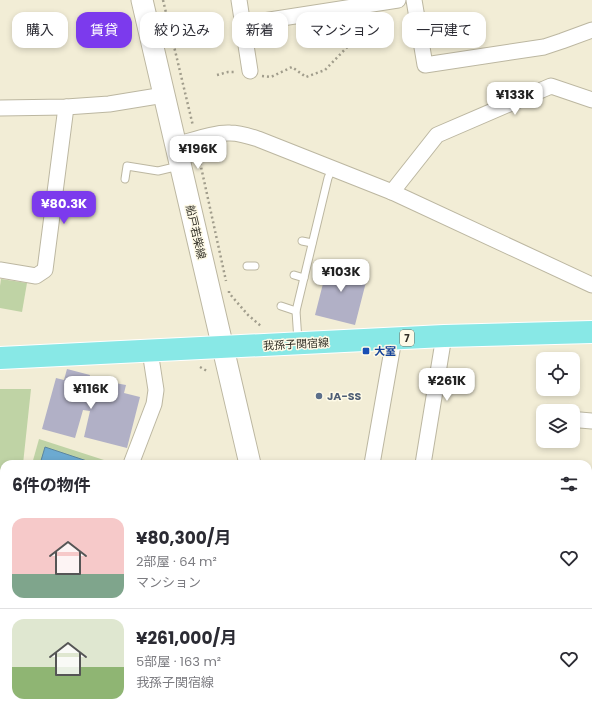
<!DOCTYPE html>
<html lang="ja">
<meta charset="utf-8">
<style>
:root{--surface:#fff;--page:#f2f2f3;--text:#2b2b33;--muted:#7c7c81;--line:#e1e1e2;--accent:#7c3aed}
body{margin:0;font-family:Poppins,"Noto Sans JP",sans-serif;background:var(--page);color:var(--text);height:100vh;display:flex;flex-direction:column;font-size:15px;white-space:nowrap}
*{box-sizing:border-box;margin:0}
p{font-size:13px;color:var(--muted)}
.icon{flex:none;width:22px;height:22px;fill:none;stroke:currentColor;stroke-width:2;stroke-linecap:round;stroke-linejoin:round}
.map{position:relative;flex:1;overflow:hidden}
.drawer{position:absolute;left:0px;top:460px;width:592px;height:256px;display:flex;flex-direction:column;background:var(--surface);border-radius:12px 12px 0 0;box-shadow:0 2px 6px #0003}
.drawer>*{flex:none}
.hud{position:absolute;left:12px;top:12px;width:568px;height:36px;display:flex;gap:8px}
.buttons{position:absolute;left:536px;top:352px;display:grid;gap:8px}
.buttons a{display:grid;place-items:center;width:44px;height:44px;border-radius:8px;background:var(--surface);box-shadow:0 2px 6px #0003;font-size:20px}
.price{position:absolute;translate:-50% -34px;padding:0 9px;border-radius:8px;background:#fff;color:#222;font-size:13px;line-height:26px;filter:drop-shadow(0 1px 2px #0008)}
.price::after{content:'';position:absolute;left:50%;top:24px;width:12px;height:9px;margin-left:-6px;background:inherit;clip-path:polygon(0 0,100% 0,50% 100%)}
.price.on{background:var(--accent);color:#fff}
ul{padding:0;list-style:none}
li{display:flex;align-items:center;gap:12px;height:100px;padding:0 12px}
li+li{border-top:1px solid var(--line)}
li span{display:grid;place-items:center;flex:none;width:112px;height:80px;border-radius:12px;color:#555}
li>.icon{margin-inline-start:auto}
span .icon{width:48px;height:48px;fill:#fffc;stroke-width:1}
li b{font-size:17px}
h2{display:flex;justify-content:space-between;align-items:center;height:48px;padding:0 12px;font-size:17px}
.pill{padding:0 14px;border-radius:12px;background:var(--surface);box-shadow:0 2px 6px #0003;font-size:14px;line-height:36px}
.pill.on{background:var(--accent);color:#fff}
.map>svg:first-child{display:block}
</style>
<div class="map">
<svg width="592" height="716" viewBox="0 0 592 716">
<rect width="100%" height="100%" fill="#f2edd6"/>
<g fill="#bfd3a5">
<path d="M1 279 27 283 22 312 0 308V286Z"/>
<path d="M0 389H31L23 464H4V627H0Z"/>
<path d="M39 439 104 460 103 464H32Z"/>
<path d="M0 669 4 670V712H46L45 716H0Z"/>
</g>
<path fill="#6caad1" stroke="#5b859e" d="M45 447 93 463V464H40Z"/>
<g fill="#b1b0c6">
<path d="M329 260 365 269 362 281 366 282 355 325 315 315Z"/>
<path d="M67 369 90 375 88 384 113 391 115 383 126 385 124 393 140 397 127 448 84 437 90 411 83 410 75 438 42 429 56 378 64 380Z"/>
</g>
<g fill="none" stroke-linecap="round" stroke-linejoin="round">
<defs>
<g id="lane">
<path d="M125 179 127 166 158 171 179 166"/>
<path d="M302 241 312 243"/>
<path d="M247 266H255"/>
<path d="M294 275 304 278"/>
<path d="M281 306 296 311"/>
<path d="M298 341 296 311 328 178 332 169"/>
</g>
<g id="street">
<path d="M239 0 250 71"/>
<path d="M414 0 425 65 544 47 562 41 592 30"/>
<path d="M243 24 398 0"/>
<path d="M0 108 66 107 109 104 164 95"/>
<path d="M175 145C191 141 215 132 230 133 240 133 249 136 258 139L392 192 592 285"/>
<path d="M392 192 437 135 551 86 592 100"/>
<path d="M0 270 36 276 45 270 66 107"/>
<path d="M580 420 592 421"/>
<path d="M131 464 154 404 156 390 150 351"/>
<path d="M372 464 394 339"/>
<path d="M423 464 444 336"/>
<path d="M588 488 592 489"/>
<path d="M588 543H592"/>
<path d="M588 701 592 699"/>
<path d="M62 716 63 712"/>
<path d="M141 716 142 712"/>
<path d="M194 716 195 712"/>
<path d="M253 716 254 712"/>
<path d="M387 716V712"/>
<path d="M508 716 509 712"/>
<path d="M551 716 561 712"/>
</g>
<g id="secondary">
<path d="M142 0 250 464"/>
<path d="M308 712 309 716"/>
</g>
<path id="primary" d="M0 358 444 336 592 332"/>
</defs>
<use href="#lane" stroke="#bcb7a1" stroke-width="9"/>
<use href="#street" stroke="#bcb7a1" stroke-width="17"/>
<use href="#secondary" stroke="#bcb7a1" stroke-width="23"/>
<use href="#primary" stroke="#fff" stroke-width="24"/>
<g stroke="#a19d8c" stroke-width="2.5" stroke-dasharray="2 3" stroke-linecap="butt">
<path d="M163 0 193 126"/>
<path d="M217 75 228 72H236"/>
<path d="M262 76 271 77 292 67 306 77 325 70 355 39 352 20"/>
<path d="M198 153 226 281"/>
<path d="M229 291V293L248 315 262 327"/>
<path d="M200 367 207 371"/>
</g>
<use href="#lane" stroke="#fff" stroke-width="7"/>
<use href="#street" stroke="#fff" stroke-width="15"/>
<use href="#secondary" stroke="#fff" stroke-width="21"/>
<use href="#primary" stroke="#88e8e6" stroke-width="22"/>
</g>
<rect fill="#1a4fb4" stroke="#fefae7" stroke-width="1.5" x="362" y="347" width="8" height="8" rx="2"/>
<circle fill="#5c6f8a" stroke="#fefae7" stroke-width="1.5" cx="319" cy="396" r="4"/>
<g text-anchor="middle" stroke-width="3" stroke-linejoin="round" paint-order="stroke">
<rect fill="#fefae7" stroke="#6f6d61" stroke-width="1" x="400" y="330" width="14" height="16" rx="3"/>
<g font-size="10" font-weight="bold" fill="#323027">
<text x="407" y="342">7</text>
</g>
<g font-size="11" fill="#323027" stroke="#fefae7">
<text transform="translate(196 232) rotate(77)" y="4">船戸若柴線</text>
<text transform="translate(296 344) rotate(-3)" y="4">我孫子関宿線</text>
</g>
<g font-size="11" font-weight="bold" fill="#164399" stroke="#fefae7" text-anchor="start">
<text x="374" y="355">大室</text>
</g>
<g font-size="11" font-weight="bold" fill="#4e5e75" stroke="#fefae7" text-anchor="start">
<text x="327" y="400">JA-SS</text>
</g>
</g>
</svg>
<div class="buttons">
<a><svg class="icon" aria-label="locate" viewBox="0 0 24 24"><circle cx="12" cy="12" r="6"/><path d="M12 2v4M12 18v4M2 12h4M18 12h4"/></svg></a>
<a><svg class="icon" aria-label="layers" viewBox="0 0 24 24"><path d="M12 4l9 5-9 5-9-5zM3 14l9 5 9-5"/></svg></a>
</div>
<b class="price" style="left:515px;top:116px">¥133K</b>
<b class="price" style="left:198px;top:170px">¥196K</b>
<b class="price on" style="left:64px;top:225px">¥80.3K</b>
<b class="price" style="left:341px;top:293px">¥103K</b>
<b class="price" style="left:447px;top:402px">¥261K</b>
<b class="price" style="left:91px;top:410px">¥116K</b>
<div class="hud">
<a class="pill">購入</a>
<a class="pill on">賃貸</a>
<a class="pill">絞り込み</a>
<a class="pill">新着</a>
<a class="pill">マンション</a>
<a class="pill">一戸建て</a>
</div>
<section class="drawer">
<h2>6件の物件<svg class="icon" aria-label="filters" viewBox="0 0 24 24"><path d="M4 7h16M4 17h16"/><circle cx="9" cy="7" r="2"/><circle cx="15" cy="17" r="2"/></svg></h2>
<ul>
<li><span style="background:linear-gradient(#f6c9c9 70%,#7fa58c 0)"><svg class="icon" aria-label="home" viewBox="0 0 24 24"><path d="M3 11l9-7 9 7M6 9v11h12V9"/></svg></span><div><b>¥80,300/月</b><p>2部屋 · 64 m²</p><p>マンション</p></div><svg class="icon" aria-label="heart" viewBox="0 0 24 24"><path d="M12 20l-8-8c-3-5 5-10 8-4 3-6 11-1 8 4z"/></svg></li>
<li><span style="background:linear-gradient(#dfe7d0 60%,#8fb573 0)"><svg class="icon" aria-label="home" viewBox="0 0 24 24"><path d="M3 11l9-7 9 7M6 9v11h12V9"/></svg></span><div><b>¥261,000/月</b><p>5部屋 · 163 m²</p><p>我孫子関宿線</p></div><svg class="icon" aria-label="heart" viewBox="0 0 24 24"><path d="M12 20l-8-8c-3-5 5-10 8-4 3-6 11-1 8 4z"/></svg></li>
</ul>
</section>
</div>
